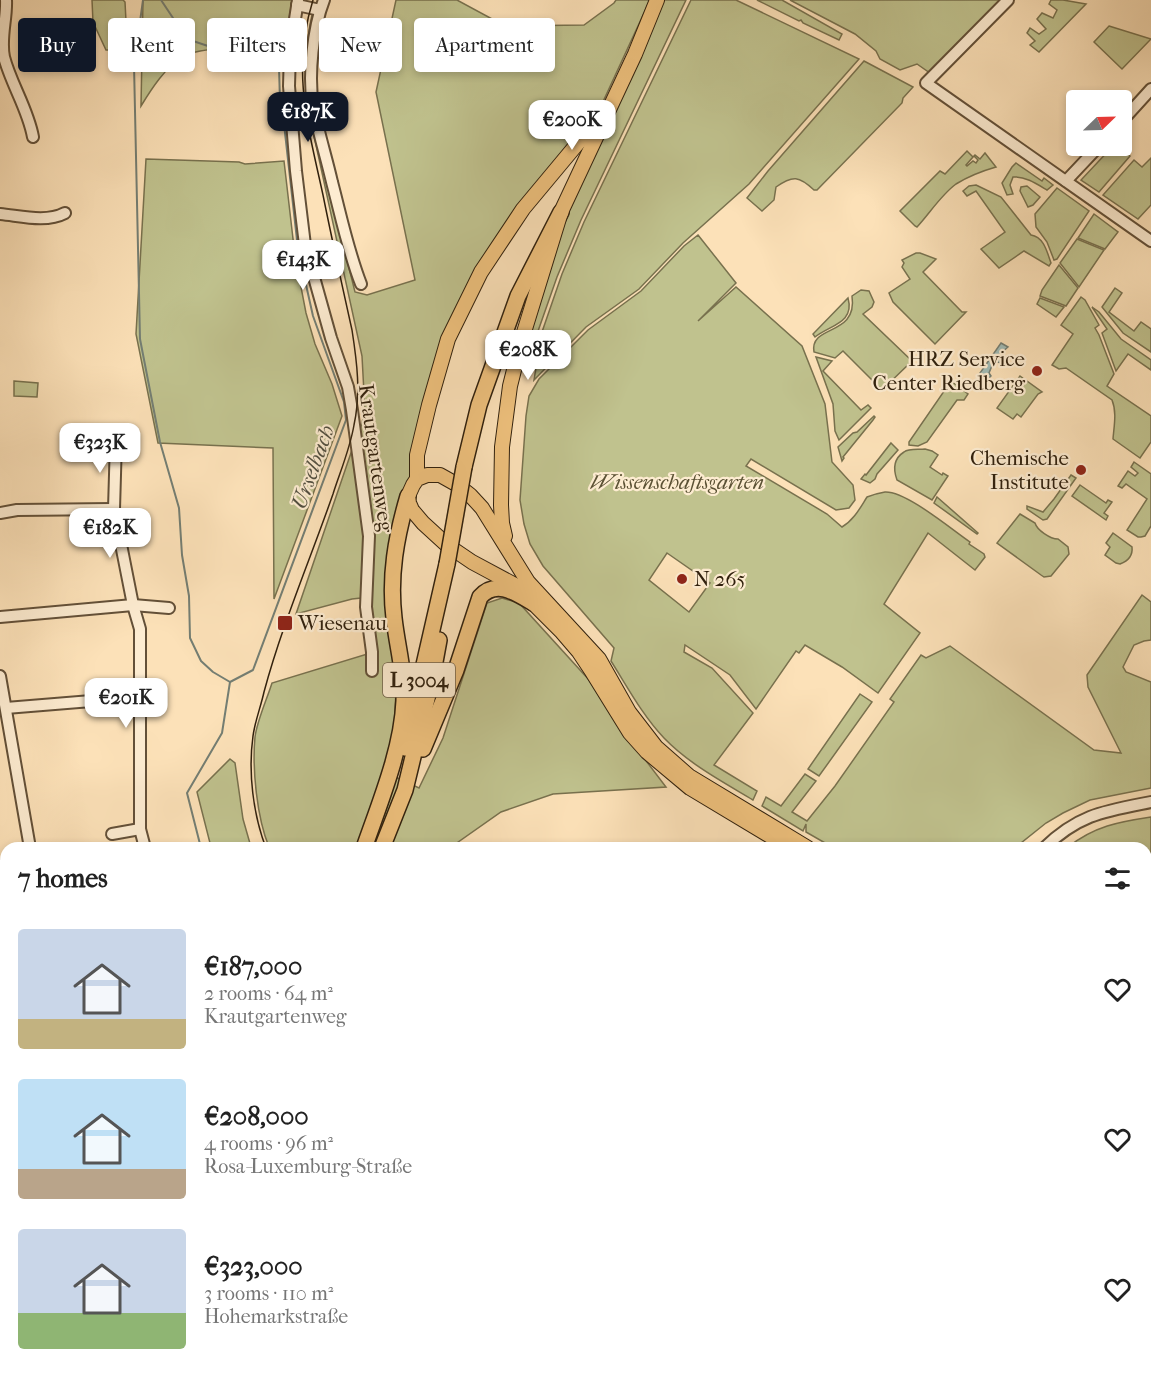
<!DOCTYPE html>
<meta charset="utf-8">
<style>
:root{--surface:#fff;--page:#f2f2f2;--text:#222;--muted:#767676;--accent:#111827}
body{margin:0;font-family:"IM FELL French Canon",serif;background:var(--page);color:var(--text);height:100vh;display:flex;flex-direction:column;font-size:22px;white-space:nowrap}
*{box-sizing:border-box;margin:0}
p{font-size:20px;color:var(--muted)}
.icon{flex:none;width:33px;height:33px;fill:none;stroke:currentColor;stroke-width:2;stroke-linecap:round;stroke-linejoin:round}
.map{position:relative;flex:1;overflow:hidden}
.panel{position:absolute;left:0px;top:842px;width:1152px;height:536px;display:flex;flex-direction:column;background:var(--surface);border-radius:18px 18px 0 0;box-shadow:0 3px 9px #0003}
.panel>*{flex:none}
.hud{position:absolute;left:18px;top:18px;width:600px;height:54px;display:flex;gap:12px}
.needle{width:39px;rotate:67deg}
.fabs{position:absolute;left:1066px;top:90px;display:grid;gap:12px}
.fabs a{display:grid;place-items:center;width:66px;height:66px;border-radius:6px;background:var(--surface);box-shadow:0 3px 9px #0003;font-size:30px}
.price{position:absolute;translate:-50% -51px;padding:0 14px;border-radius:12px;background:#fff;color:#222;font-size:20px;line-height:39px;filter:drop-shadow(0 2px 3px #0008)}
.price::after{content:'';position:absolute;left:50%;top:36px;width:18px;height:14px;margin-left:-9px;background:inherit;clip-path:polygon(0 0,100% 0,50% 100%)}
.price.on{background:var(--accent);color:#fff}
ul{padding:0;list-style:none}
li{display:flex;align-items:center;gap:18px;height:150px;padding:0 18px}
li span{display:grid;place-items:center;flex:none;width:168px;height:120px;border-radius:6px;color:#555}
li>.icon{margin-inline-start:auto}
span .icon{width:72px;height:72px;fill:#fffc;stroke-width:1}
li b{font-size:26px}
h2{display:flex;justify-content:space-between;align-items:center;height:72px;padding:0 18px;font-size:26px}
.chip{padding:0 21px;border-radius:6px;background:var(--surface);box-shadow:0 3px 9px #0003;font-size:21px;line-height:54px}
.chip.on{background:var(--accent);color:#fff}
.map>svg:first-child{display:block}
</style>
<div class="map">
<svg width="1151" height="1376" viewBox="0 0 1151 1376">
<rect width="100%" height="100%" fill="#fce1b8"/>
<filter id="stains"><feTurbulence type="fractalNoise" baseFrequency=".00333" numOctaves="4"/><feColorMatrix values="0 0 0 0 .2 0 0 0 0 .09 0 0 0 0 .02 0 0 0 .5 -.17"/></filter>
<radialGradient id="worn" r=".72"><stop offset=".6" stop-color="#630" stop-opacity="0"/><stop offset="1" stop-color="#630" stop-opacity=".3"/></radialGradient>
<g fill="#c0c28e" stroke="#78714e" stroke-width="1.5" fill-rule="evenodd">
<path d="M92 0H123L125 2 127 40 121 50H106L93 22Z"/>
<path d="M143 0H292L282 66C264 61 237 50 219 49 210 49 190 52 183 56 165 68 152 88 141 106Z"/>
<path d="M396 0H457L505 26 584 25 614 3 616 0H650L595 119 523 209 444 339 413 479 394 522 392 644 396 691 393 747 387 773 419 788 443 738 487 603 502 598 519 603 590 681 618 724 666 787 553 794 501 812 451 847H269C257 818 252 769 255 737 257 721 267 699 272 683L374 652 359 433 365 412 362 356 307 104C305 72 305 47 312 15L314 17 308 80 327 181 355 292 367 295 415 280 376 92Z"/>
<path d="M664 0H686L581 220 557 277 537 334 524 342 561 212 638 56Z"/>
<path d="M691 0H736L859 59 749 184 683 243 639 289 586 327 534 380 542 332 562 274 584 222Z"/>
<path d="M757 0H782L842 34 839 40 803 23 801 20 799 21Z"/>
<path d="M790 0H1000L930 73 917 64 900 70 880 59 876 51 855 34Z"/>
<path d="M1051 0H1063L1086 4 1039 52 1030 45 1035 41 1027 33 1030 28 1039 34 1046 29 1037 19 1042 13 1053 18 1057 10 1049 4Z"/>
<path d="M1109 26 1151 39 1122 69 1094 42Z"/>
<path d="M864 61 913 87 903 98 902 103 817 190H814C799 176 793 175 776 187L774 200 762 211 747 198 768 171Z"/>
<path d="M1113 146H1119L1130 156 1099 192 1081 180Z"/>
<path d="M967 151 973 157 966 165 967 166 973 161 976 163 978 160 974 156 975 155 980 159 985 153 996 167C982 171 969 176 956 184 941 195 930 213 917 227L915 226 900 211 940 171 945 174Z"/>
<path d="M1151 158V205L1138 219 1103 195 1134 160 1142 167Z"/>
<path d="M146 159 239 162 245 164 284 161 295 256 306 313 315 344 332 384 342 416 274 599 273 448 158 443 136 334Z"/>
<path d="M1016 163 1042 181 1044 178 1053 185 1047 190C1037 184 1025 176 1013 177L1010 185 1013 194 1007 195 1002 183 1012 167Z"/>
<path d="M976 185 1001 197 1031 235C1044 237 1047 252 1051 263L1049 266 1024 251 999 268 981 249 1005 232 976 191 967 196 963 191 969 186Z"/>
<path d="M1027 186 1040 197 1033 205 1028 207 1020 191 1021 187Z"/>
<path d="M1057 188 1089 211 1057 259 1054 260 1047 242 1036 227 1035 214Z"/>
<path d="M1094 214 1118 232 1105 249 1078 238Z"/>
<path d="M698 235 736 283 698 321 736 287 802 346 825 404 832 462 853 485 855 500 849 508 836 510 751 459 746 466 827 514 842 527C854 520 860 508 867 497 872 495 879 493 885 492 906 491 951 529 970 542L969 544 984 554 985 557 975 570 928 533 884 604 920 633 878 693 842 667 805 645 799 653 796 651 756 709 730 675 685 645 684 652 712 668 753 713 714 765 757 791 753 800C723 782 689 764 664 738 643 716 628 688 611 661L614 648 543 566 530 544 524 524 520 500 526 416 529 396 539 379 588 330 641 291 684 246ZM667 553 710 583 689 612 649 580Z"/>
<path d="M1077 239 1104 250 1079 287 1060 263Z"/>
<path d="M916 253H920L936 259 923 272 962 312H966L935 344 893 302 889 293 910 279 902 267 904 263 902 260Z"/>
<path d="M1059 265 1078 288 1066 306 1040 296 1042 290Z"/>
<path d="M1115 288 1122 293 1109 312 1134 331 1141 322 1151 329V352L1123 333 1102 307Z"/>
<path d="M861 290 869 291 874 302 872 307 863 314 912 361 882 390 843 351 835 358 814 352C809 324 858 337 852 296Z"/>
<path d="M1081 297 1085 300 1099 325 1095 328 1099 335 1114 374 1107 386 1151 416V442L1140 458 1113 439C1114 426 1117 412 1112 400L1066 368 1059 369 1052 365 1073 334 1061 325Z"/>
<path d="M848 298C855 323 830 325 815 337L813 334Z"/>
<path d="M1040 298 1064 307 1056 317 1037 304Z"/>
<path d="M1092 307 1099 312 1121 339 1151 360V370L1128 354 1116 371 1102 333 1107 329Z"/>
<path d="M816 357 832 361 823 371 861 410 868 405 871 408 839 440 835 431 833 404Z"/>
<path d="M1020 376 1042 392 1038 394 1021 417 1017 414 1013 419 997 408Z"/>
<path d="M14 381 38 383 37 397 14 396Z"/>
<path d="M951 381 968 394 964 400H957L927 442 918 446 909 445V442Z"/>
<path d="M874 416 875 417 873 420 843 457 844 458 842 461 838 447 853 433 857 432Z"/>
<path d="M891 443 898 450 877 474 875 479 870 483 861 479 865 474 866 475Z"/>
<path d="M353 447 362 498 364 541 361 598 352 599 296 614Z"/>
<path d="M925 449 932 451 938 455 930 467 942 475 943 473 948 476 932 500 897 480C893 469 893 459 904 452 909 448 919 450 925 449Z"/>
<path d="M1134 462 1151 474V526L1145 536 1141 537H1138L1127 530 1147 499 1126 484 1122 488 1118 486 1128 471 1135 476 1138 473 1131 467Z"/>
<path d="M1071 475 1076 478 1047 519 1043 520 1027 509V506L1043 512 1054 499Z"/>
<path d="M1080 485 1106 503 1108 500 1112 502 1104 513 1108 516 1106 520 1072 496Z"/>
<path d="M937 497 978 533 977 534 934 503Z"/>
<path d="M1020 514 1035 523C1037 530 1050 539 1058 539L1068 547 1069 554 1051 576 1044 577 1041 575 997 543Z"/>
<path d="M1113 533 1132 547C1133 556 1128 561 1120 564L1116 563 1105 555 1110 547 1106 543Z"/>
<path d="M1142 595 1151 602V640L1144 641 1134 645 1123 667 1126 672 1151 682V788L1090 800 1063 813 1046 823 1016 847H832L806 832V824L803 831 762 806 766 797 781 806 805 774 816 781 792 812 807 821 835 786 894 702 890 699 921 655 926 658 950 646 1094 750 1121 753 1088 687 1087 675Z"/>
<path d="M860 694 872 702 819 776 808 769Z"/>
<path d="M230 759 235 763 243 819 251 847H211L197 792Z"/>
<path d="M1151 817V955L1146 954V848L1068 847C1095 826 1118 822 1151 817Z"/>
<path d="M480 1371H541L542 1376H483Z"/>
</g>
<path fill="#a1bcb7" stroke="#747e73" stroke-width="1.5" d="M1001 343 1008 347 1000 354 1007 360 1004 364 994 361 989 373 991 376 988 379 980 373Z"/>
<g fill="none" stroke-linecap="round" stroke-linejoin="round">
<g stroke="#747e73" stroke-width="2">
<path d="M143 0 134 65 140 339 160 442 179 508 182 555 189 596 190 638 201 661 213 672 230 682 222 733 187 793 201 848"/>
<path d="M161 0 187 39 220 50 279 67 280 102 284 124 298 249 313 316 344 402 346 420 253 670 230 682"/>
<path d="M521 1371 522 1376"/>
</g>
<defs>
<g id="minor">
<path d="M6 0C7 19 0 38 4 57 11 84 28 109 33 137"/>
<path d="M298 0 290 51 289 86 296 171 305 245 331 338 348 387 352 410 369 536 366 607 372 652V671"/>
<path d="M324 0C313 28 308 75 313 105 318 131 326 156 332 182 341 216 348 251 361 284"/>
<path d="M1008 0 926 83 1151 241"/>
<path d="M297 5 320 10"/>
<path d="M1122 121 1151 89"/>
<path d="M1066 181 1099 146"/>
<path d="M0 214C21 216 46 223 65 213"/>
<path d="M116 440 114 509 133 605 140 629V829L145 848"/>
<path d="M0 513 17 510 114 509"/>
<path d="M0 617 133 605 169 608"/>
<path d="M0 676 30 848"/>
<path d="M6 708 140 697"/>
<path d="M112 834 140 829"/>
<path d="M1044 848C1079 814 1105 811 1151 802"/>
<path d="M0 867 6 864"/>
<path d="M0 1000 6 998"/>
<path d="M110 1371 138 1376"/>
<path d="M373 1371 375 1376"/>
<path d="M474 1371 477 1376"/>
<path d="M795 1371 799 1376"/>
<path d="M844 1371 848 1376"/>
<path d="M1046 1371 1050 1376"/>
<path d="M51 1376 52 1371"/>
<path d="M309 1376 319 1371"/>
<path d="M404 1376 414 1371"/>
<path d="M604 1376V1373L625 1376"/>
<path d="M696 1376 697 1371"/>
<path d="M778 1376 784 1371"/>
</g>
<g id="major">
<path d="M417 479V455L429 405 448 339 481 272 523 209 598 119"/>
<path d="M505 536 502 523 501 505 502 447 510 386 521 342 561 212 635 54 657 0"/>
<path d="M790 848 690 788 647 752 630 733 591 670 579 652 561 631 533 603 526 594 513 584 472 562 447 545 423 523 412 510 409 503 408 496 413 485 417 479 427 475H440L456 484 470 495 482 508 528 582 599 659 629 712 656 747 689 776 808 848"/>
<path d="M1146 965 1151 966"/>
<path d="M1146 976 1151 977"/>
</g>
<g id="highway">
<path d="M464 467 479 405 518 296 561 212"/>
<path d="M405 748 447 564"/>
<path d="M423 749 456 670 480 597C496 579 516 593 533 603"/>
<path d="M364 848C380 802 402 749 404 701 405 673 397 646 394 618 389 576 396 537 408 496"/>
<path d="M382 848 405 790 432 678 439 640"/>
<path d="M0 1169 6 1167"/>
<path d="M0 1182 6 1180"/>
</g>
</defs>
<use href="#minor" stroke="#635038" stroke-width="14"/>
<use href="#major" stroke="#30200d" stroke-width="16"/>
<use href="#highway" stroke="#30200d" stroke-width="18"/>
<use href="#minor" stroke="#fdecd1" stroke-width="10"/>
<use href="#major" stroke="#eec07c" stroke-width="14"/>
<use href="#highway" stroke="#eec07c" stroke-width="15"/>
<g stroke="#30200d" stroke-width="1.5">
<path d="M266 848C253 814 248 772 253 736 255 721 261 706 264 692 282 625 310 560 333 494 340 472 350 449 354 425 361 393 357 362 352 330 342 285 332 240 323 195 308 126 291 70 313 0"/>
<path d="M0 1217 6 1215"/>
<path d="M545 1371 546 1376"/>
</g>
<defs>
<path id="highway-bridge" d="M447 564 464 467"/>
</defs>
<use href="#highway-bridge" stroke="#30200d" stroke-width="18" stroke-linecap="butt"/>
<use href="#highway-bridge" stroke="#eec07c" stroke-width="15"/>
</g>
<g fill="#8f2418" stroke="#fdecd1" stroke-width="2">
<circle cx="1037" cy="371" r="6"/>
<circle cx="1081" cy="470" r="6"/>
<circle cx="682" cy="579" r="6"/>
<rect x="277" y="615" width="16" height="16" rx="3"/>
</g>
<g text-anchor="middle" stroke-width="4.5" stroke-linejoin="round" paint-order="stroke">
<rect fill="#fdecd1" stroke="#6e5d48" stroke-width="1.5" x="383" y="663" width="72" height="34" rx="4.5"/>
<g font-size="20" font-weight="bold" fill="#30200d">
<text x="419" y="687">L 3004</text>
</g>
<g font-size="21" fill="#30200d" stroke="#fdecd1" text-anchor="end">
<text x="1025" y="366">HRZ Service<tspan x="1025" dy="24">Center Riedberg</tspan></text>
<text x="1069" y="465">Chemische<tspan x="1069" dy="24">Institute</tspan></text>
<text x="694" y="586" text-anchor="start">N 265</text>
<text x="298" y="630" text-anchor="start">Wiesenau</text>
</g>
<g font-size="21" fill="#30200d" stroke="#fdecd1">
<text transform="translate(376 458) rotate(82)" y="7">Krautgartenweg</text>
</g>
<g font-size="21" font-style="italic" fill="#5b5134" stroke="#fdecd1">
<text x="677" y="489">Wissenschaftsgarten</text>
</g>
<g font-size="22" font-style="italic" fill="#524f40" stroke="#fdecd1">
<text transform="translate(312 467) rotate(-70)" y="8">Urselbach</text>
</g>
</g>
<rect width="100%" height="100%" filter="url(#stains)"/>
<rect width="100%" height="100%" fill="url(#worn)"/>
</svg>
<div class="fabs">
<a><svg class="needle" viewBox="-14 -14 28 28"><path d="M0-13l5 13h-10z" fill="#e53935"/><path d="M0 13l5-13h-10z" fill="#767676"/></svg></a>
</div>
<b class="price on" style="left:308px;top:143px">€187K</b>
<b class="price" style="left:572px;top:151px">€200K</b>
<b class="price" style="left:303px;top:291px">€143K</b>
<b class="price" style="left:528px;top:381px">€208K</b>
<b class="price" style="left:100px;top:474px">€323K</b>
<b class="price" style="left:110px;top:559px">€182K</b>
<b class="price" style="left:126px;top:729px">€201K</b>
<div class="hud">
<a class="chip on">Buy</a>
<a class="chip">Rent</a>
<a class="chip">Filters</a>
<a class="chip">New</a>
<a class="chip">Apartment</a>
</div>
<section class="panel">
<h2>7 homes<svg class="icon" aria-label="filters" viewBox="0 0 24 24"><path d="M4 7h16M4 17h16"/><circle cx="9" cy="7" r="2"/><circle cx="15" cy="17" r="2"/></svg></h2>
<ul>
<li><span style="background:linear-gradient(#c9d6e8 75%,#c2b280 0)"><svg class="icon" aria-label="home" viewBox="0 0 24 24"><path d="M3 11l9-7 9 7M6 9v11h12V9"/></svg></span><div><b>€187,000</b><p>2 rooms · 64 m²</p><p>Krautgartenweg</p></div><svg class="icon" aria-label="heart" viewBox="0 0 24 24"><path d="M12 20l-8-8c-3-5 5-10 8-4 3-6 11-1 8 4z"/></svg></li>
<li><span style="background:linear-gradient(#bfe0f5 75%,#b9a48a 0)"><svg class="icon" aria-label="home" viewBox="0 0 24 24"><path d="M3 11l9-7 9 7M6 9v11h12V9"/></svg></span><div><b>€208,000</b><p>4 rooms · 96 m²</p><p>Rosa-Luxemburg-Straße</p></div><svg class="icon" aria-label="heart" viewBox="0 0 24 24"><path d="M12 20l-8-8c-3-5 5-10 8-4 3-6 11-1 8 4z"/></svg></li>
<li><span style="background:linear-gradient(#c9d6e8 70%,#8fb573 0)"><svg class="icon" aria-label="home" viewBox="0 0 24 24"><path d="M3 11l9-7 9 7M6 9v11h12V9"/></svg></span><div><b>€323,000</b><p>3 rooms · 110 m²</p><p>Hohemarkstraße</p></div><svg class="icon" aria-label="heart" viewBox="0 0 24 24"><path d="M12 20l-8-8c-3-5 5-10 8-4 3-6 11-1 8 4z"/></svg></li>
</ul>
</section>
</div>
